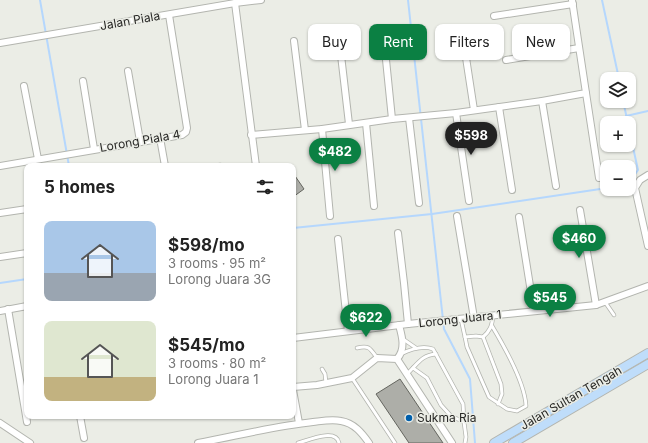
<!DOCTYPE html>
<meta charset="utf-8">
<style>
:root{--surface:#fff;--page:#f6f6f6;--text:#222;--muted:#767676;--accent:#0b8043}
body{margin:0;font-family:Inter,sans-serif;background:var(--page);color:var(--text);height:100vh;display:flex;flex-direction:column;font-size:15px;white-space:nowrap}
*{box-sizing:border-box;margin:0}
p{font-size:13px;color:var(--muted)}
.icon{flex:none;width:22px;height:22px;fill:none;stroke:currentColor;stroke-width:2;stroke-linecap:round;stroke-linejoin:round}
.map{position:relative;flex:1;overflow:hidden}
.details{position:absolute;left:24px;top:163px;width:272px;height:256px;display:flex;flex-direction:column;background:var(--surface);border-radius:8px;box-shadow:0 1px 3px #0004}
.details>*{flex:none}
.guide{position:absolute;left:308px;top:24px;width:280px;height:36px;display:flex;gap:8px}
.tools{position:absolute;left:600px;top:72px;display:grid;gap:8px}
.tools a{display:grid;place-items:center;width:36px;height:36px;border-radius:8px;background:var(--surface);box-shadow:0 1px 3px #0004;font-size:20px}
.price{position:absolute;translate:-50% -34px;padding:0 9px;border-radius:14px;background:var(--accent);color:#fff;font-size:13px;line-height:26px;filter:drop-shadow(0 1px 2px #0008)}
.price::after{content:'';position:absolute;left:50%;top:24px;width:12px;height:9px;margin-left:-6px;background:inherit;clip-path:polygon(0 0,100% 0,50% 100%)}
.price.selected{background:#222;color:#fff}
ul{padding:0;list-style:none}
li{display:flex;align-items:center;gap:12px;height:100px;padding:0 20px}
li span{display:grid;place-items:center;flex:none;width:112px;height:80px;border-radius:8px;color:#555}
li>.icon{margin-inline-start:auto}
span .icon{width:48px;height:48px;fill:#fffc;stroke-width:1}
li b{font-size:17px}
h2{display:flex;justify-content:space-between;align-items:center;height:48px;padding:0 20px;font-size:17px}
.chip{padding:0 14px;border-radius:8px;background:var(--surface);box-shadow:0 1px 3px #0004;font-size:14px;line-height:36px}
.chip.selected{background:var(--accent);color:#fff}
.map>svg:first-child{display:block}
</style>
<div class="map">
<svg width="648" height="443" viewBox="0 0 648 443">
<rect width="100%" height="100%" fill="#ebede6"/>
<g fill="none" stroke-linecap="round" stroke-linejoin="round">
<g stroke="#b5d7fd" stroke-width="2">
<path d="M40 0 69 166"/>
<path d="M408 0 444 329 470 379 475 443"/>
<path d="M602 0 619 79"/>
<path d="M623 101 628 123"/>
<path d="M626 116 648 111"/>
<path d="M629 129 638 170 629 183"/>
<path d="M293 228 432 214 607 188"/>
<path d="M0 283 27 279"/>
</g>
</g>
<g fill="#adaea8" stroke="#64655f">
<path d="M293 173 304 189 293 197Z"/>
<path d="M400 379 443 443H409L376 394Z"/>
</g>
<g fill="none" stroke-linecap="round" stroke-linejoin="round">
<defs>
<g id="lane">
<path d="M214 166 220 165 224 166"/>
<path d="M605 302 614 315"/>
<path d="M461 319 465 337"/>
<path d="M492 326C504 346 525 383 526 406L517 411 507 409 489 397 467 347 465 337 476 336 483 337C490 331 492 326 493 316"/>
<path d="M483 337 501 384 502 394 498 404"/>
<path d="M403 339 416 348"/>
<path d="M357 348C369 345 370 348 377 358"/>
<path d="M401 354C411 349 422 345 433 349L463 404 464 422 466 437 465 443"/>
<path d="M413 368 427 378 441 405 451 416 464 422"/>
<path d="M322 369 325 374 326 383"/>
<path d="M407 374C417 365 421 355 436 354"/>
<path d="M352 378 395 443"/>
<path d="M298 443C309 440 336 428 339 443"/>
</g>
<g id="street">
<path d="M235 3 256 166"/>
<path d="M494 16 573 4"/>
<path d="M383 30 392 119"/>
<path d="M339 38 349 124"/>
<path d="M463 38 474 110"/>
<path d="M294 41 305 130"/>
<path d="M0 43 235 3 261 0"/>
<path d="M506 60 579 48"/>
<path d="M128 71 140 141"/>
<path d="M83 81 94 149"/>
<path d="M24 86 38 159"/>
<path d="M586 93 599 178"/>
<path d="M542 101 556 186"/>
<path d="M499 107 512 190"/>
<path d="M456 113 469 201"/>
<path d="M409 118 419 203"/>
<path d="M366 123 374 206"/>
<path d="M322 129 330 216"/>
<path d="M251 135 322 129 392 119 456 113 542 101 586 93 572 0"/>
<path d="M160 138 165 166"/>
<path d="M0 166 182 135 186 132 187 128 169 15"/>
<path d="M648 175 640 180 635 188 648 246"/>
<path d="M580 210 596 305"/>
<path d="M0 213 27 209"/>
<path d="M457 216 474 318"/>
<path d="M519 217 534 311"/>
<path d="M398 233 404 283 408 324"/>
<path d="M338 239 348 331"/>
<path d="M0 257 27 253"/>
<path d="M8 309 27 422"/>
<path d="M0 311 27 306"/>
<path d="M293 338 408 324 596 305 648 286"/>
<path d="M397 359C406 349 402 336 399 325"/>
<path d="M293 387 317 385 352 378 377 358 397 359 452 443"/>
<path d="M293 390 299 423"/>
<path d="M80 416 84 438"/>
<path d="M0 423 30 443"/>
<path d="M198 443C236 436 275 426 313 422 322 421 332 419 341 421 354 423 362 433 369 443"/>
</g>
<g id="secondary">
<path d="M494 443 648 353"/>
<path d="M513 443 648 364"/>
</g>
</defs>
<use href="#lane" stroke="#b3b5af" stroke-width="4.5"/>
<use href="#street" stroke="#b3b5af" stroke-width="8"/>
<use href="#secondary" stroke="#b3b5af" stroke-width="10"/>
<use href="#lane" stroke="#fff" stroke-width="3"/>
<use href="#street" stroke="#fff" stroke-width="6"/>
<use href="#secondary" stroke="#bfddfa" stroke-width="8"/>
</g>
<circle fill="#005fac" stroke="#ebede6" stroke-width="1.5" cx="409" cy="418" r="4"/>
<g text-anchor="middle" stroke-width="3" stroke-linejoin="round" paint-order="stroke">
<g font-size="12" fill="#282826" stroke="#ebede6">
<text transform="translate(130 21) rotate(-10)" y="4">Jalan Piala</text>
<text transform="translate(140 141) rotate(-10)" y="4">Lorong Piala 4</text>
<text transform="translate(460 319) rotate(-6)" y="4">Lorong Juara 1</text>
<text transform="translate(571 398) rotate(-30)" y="4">Jalan Sultan Tengah</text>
</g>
<g font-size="12" fill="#282826" stroke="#ebede6" text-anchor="start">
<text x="417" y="422">Sukma Ria</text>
</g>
</g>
</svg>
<div class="tools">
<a><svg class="icon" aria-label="layers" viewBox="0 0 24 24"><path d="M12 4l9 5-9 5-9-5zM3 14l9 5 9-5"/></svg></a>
<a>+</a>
<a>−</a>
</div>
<b class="price selected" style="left:471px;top:156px">$598</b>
<b class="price" style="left:335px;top:172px">$482</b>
<b class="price" style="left:579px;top:259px">$460</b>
<b class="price" style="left:550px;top:318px">$545</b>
<b class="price" style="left:366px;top:338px">$622</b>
<div class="guide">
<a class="chip">Buy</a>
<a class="chip selected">Rent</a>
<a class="chip">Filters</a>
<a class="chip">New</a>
</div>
<section class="details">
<h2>5 homes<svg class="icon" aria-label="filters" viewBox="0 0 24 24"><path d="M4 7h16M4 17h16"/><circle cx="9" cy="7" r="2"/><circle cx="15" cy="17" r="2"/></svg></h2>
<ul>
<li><span style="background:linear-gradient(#a9c7e8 65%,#9aa5b1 0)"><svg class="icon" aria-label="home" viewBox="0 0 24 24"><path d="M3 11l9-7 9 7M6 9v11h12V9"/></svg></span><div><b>$598/mo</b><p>3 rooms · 95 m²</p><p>Lorong Juara 3G</p></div></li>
<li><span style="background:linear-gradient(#dfe7d0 70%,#c2b280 0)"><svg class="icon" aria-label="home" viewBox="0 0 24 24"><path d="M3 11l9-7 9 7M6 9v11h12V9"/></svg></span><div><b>$545/mo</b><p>3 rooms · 80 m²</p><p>Lorong Juara 1</p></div></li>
</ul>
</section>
</div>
